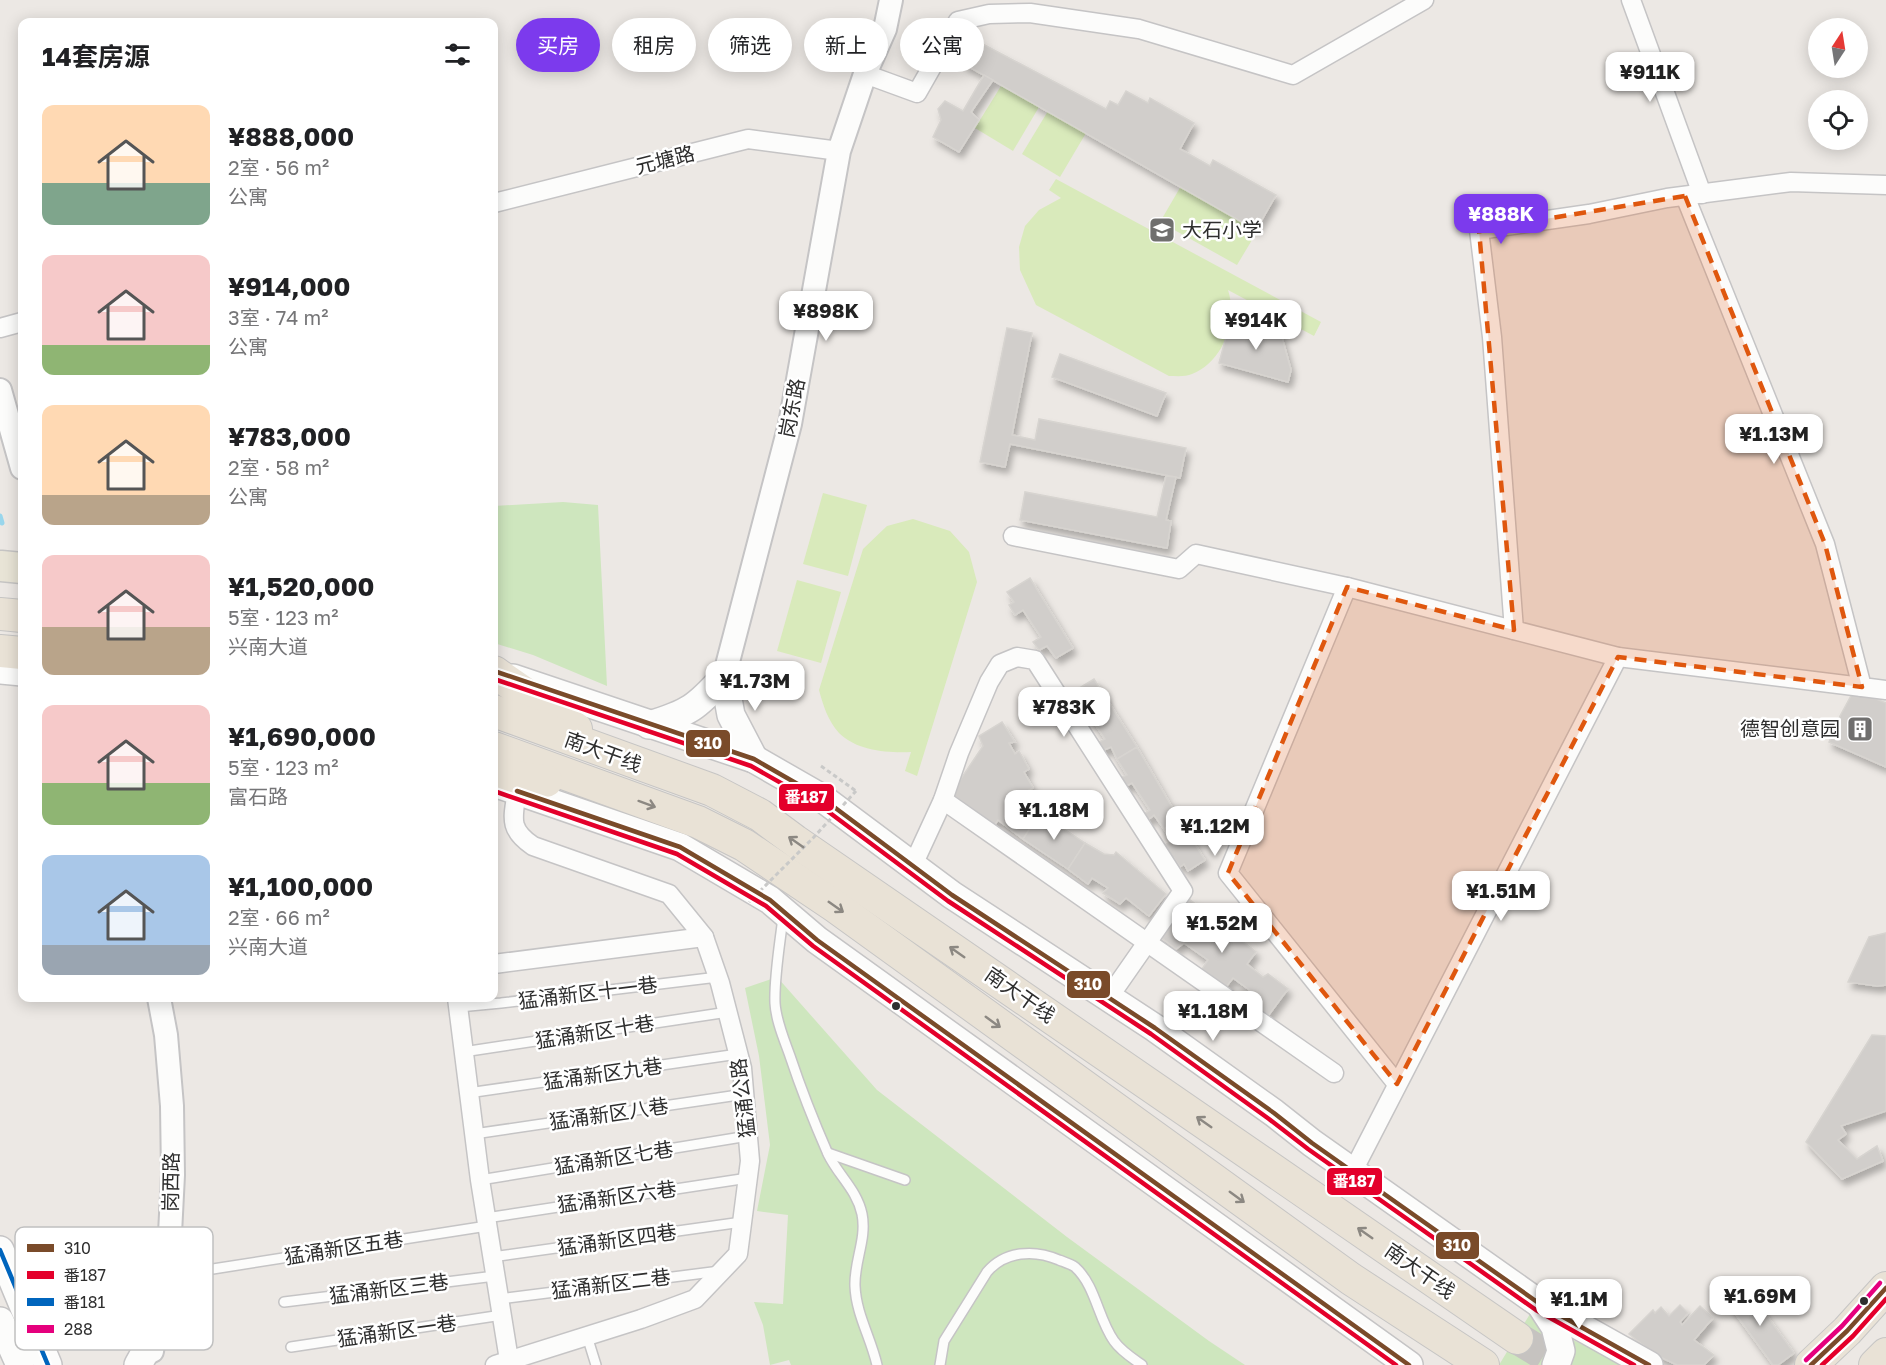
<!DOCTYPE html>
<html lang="zh">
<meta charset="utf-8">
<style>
:root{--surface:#fff;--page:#f2f2f2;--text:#202124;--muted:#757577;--accent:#7c3aed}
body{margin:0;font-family:"Golos Text","Noto Sans SC",sans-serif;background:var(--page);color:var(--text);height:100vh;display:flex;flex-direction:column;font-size:22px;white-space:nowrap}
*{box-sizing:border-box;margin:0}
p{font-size:20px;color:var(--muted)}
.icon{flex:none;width:33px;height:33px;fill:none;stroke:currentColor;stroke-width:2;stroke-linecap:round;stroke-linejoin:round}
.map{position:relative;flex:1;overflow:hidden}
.panel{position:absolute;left:18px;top:18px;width:480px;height:984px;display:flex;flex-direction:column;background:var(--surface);border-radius:12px;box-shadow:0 3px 15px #0003}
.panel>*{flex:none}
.top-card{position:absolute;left:516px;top:18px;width:570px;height:54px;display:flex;gap:12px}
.needle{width:39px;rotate:12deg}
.tools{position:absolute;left:1808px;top:18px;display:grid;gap:12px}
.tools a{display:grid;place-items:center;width:60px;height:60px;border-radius:50%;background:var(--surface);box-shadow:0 3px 15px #0003;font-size:30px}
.price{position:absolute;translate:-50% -51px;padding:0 14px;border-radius:12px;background:#fff;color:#222;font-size:20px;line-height:39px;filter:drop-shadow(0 2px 3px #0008)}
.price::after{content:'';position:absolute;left:50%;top:36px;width:18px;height:14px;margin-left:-9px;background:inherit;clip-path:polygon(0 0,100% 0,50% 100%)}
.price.selected{background:var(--accent);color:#fff}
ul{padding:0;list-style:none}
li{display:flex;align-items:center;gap:18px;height:150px;padding:0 24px}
li span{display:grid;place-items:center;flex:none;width:168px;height:120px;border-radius:12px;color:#555}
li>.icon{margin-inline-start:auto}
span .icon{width:72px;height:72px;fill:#fffc;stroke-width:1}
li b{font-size:26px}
h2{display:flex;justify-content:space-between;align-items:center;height:72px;padding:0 24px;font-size:26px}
.pill{padding:0 21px;border-radius:27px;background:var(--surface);box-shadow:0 3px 15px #0003;font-size:21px;line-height:54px}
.pill.selected{background:var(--accent);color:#fff}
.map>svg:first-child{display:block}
</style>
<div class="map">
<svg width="1886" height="1365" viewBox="0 0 1886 1365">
<defs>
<filter id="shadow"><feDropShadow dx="3.5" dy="6" stdDeviation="3" flood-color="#0004"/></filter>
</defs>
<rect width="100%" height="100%" fill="#ece8e4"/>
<g fill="#cee6be">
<path d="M563 502 598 505 607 686 533 655 494 643V506Z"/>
<path d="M777 977 877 1090 1067 1237 1209 1341 1245 1365H791L789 1360 770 1365 763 1325 754 1302 783 1304 788 1215 757 1211 770 1145 759 1056 745 988Z"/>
<path d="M1530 1314 1547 1330V1365H1499Z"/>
<path d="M1569 1338 1625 1365H1569Z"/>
</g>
<g fill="#d9eabb">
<path d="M1001 86 1039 107 1013 151 975 128Z"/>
<path d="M1048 111 1086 133 1060 177 1022 154Z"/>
<path d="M1056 179 1321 322 1314 336 1228 290C1238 320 1224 361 1192 374 1186 377 1176 376 1169 376L1036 305 1020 270 1019 247 1025 226 1039 210 1061 198 1049 190Z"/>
<path d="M1181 186 1258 230 1237 265 1160 222Z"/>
<path d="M823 493 867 505 848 576 803 564Z"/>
<path d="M913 519 950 531 969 552 977 582 917 776 905 771 911 752C888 753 857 751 839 733 828 721 823 705 819 690L863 549 887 526Z"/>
<path d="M797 580 841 592 821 663 777 651Z"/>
</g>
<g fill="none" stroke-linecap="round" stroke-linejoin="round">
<path stroke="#99d6ec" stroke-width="5" d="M0 516 2 523"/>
</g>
<g fill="#d1cecb" stroke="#d7d4d0" stroke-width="1.5" filter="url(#shadow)">
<path d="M977 41 1106 109 1110 101 1118 105 1126 91 1148 103 1150 98 1194 123 1180 149 1210 166 1213 160 1276 195 1256 230 964 64Z"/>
<path d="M984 75 993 80 971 112 979 120 959 152 933 137 941 120 938 109 945 101 963 111Z"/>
<path d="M1251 321 1280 330 1291 370 1288 382 1219 363 1230 322 1246 326Z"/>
<path d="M1007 328 1032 333 1012 435 1035 440 1039 419 1186 448 1180 478 1010 444 1005 467 980 462Z"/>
<path d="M1060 354 1166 393 1157 416 1052 377Z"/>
<path d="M1166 476 1176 477 1166 520 1171 521 1167 548 1020 520 1025 492 1157 517Z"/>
<path d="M1030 578 1073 648 1056 658 1047 646 1039 650 1033 642 1041 637 1023 610 1015 615 1009 605 1014 602 1007 592Z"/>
<path d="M1094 679 1137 747 1117 759 1111 747 1099 752 1095 744 1105 739 1086 711 1078 716 1072 706 1077 703 1071 693Z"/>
<path d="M1853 692 1864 694 1886 703V767L1829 742 1840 716Z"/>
<path d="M1002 722 1015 742 1009 743 1015 754 1019 751 1029 769 1024 772 1033 788 1016 797 1040 813 1023 839 998 820 994 826 953 795 956 786 983 746 979 736Z"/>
<path d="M1137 747 1179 819 1164 829 1154 815 1144 823 1139 817 1150 810 1132 783 1122 788 1117 779 1127 775 1117 759Z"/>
<path d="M1040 813 1085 843 1068 869 1023 839Z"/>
<path d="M1179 819 1205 860 1188 871 1184 864 1180 867 1174 858 1167 862 1163 846 1172 841 1164 829Z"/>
<path d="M1085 843 1104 854 1114 855 1116 852 1166 894 1149 916 1126 898 1120 904 1103 893 1108 888 1092 878 1088 884 1068 869Z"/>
<path d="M1188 898 1256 952 1247 964 1263 977 1268 974 1288 989 1268 1016 1246 1000 1252 992 1233 978 1226 987 1202 969 1208 960 1184 943 1176 949 1158 935Z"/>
<path d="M1886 933V985L1877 986 1848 982 1869 937Z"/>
<path d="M1872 1035 1886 1036V1111L1841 1126 1846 1134 1838 1140 1857 1159 1877 1146 1883 1161 1842 1179 1806 1142Z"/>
<path d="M1746 1287 1794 1353 1778 1365H1773L1726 1301Z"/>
<path d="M1680 1305 1688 1313 1680 1322 1682 1325 1700 1306 1713 1318 1694 1340 1714 1355 1704 1365H1677L1656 1355 1629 1334 1653 1310 1655 1313 1661 1307 1669 1316Z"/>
</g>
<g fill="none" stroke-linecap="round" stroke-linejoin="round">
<path stroke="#c6c3c0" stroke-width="32" stroke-dasharray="32 16" stroke-linecap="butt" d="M1517 1338 1561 1365"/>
<defs>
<g id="service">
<path d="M783 917C780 943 774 977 775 1003 776 1021 784 1039 790 1056 801 1089 814 1122 828 1154 838 1175 857 1190 862 1214 867 1239 854 1261 855 1286 856 1314 871 1338 877 1365"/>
<path d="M459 1007 501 1003 718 977"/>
<path d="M463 1052 728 1012"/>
<path d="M468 1093 738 1054"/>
<path d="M474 1134 745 1094"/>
<path d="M828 1153 905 1180"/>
<path d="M480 1180 748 1136"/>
<path d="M486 1218 748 1178"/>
<path d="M492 1257 742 1222"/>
<path d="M200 1271 487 1226"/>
<path d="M499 1299 720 1271"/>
<path d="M284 1302 495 1276"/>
<path d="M587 1336 596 1365"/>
<path d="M291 1347 502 1315"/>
<path d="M940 1365 944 1341 987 1272C1005 1251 1034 1249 1059 1260 1064 1262 1071 1264 1075 1267 1096 1286 1098 1319 1114 1341 1121 1351 1132 1358 1142 1365"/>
</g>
<g id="minor">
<path d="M1631 0 1702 194"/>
<path d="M865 74 917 93 958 21 989 14 1030 13 1139 29 1293 75 1424 0"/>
<path d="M1685 196 1825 544 1862 687 1886 690"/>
<path d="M494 203 748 139 839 151"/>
<path d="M0 328 22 322"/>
<path d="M1013 536 1179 569 1196 554 1347 587 1618 657 1862 687"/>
<path d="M1347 587 1228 873 1397 1084"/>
<path d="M1514 630 1492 337 1479 230 1589 214 1667 198 1791 182 1886 185"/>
<path d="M943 800 1334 1073"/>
<path d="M913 865 943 800 959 753 989 682 1000 664 1017 657 1035 660 1183 891 1109 997"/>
<path d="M494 964 704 937"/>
<path d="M457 998 480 1180 509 1360"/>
<path d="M1353 1171 1618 657"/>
<path d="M495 1365 641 1319 695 1299 738 1254 750 1161 742 1068 720 983 704 937 669 894 533 846C508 829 513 818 517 791"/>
</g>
<g id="tertiary">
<path d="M0 390 22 468"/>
<path d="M724 677 790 424 839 151 865 74 885 29 891 0"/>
<path d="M152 1351 169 1253 173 1175 172 1106 166 1035 159 998"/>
</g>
<g id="secondary">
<path d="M0 670 22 672"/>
<path d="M724 677 731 715 754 759"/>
<path d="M513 678 754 759 822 798 952 895 1155 1028 1274 1113 1312 1143 1540 1304 1649 1365"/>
<path d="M649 725C689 713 697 707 724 677"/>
<path d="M494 783 680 847 770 900 817 940 1409 1365"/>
<path d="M0 1250 48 1365"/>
<path d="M1540 1304 1555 1327 1561 1351 1556 1365"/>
<path d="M0 1321 20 1365"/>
<path d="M138 1365 155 1334"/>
</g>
<path id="primary" d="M1 566 22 568"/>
<g id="trunk">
<path d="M0 614 22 616"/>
<path d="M0 651 22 653"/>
<path d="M494 672 576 729"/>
<path d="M494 711 712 790 760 815 795 841 1517 1338"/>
<path d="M494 748 698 822 744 845 836 907 1351 1279 1483 1365"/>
<path d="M494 774 546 781"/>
<path d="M1811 1365 1847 1331 1886 1288"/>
<path d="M1875 1365 1886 1354"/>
</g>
</defs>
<use href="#service" stroke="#c5c4c5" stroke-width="12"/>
<use href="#minor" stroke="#c5c4c5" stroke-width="21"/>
<use href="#tertiary" stroke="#c5c4c5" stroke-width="26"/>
<use href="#secondary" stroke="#c5c4c5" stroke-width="30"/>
<use href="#primary" stroke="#c6c5c4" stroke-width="33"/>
<use href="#trunk" stroke="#c6c5c4" stroke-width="34"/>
<path stroke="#c9c9c8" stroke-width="3" stroke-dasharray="4.5 3" stroke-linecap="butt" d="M821 766 856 791"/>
<use href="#service" stroke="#fcfcfb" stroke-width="9"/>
<use href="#minor" stroke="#fcfcfb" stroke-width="18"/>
<use href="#tertiary" stroke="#fcfcfb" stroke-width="22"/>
<use href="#secondary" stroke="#fcfcfb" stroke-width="27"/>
<use href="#primary" stroke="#e8e4d6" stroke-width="30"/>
<use href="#trunk" stroke="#e9e2d6" stroke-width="32"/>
<path stroke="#c9c9c8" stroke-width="3" stroke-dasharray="4.5 3" stroke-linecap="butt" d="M749 902 814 837 856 791"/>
<defs>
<g id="bus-1">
<path d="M494 671 754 759 822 798 952 895 1155 1028 1274 1113 1312 1143 1540 1304 1649 1365"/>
<path d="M517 791 680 847 770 900 817 940 1409 1365"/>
<path d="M1811 1365 1847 1331 1886 1288"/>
</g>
<g id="bus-2">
<path d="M494 679 751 766 818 804 948 901 1151 1034 1269 1119 1308 1149 1536 1310 1634 1365"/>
<path d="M494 791 677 854 766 906 813 946 1396 1365"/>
<path d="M1822 1365 1853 1336 1886 1299"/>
</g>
<path id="bus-3" d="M0 1250 48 1365"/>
<path id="bus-4" d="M1806 1360 1842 1326 1880 1283"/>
</defs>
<use href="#bus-1" stroke="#fff" stroke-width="9"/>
<use href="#bus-2" stroke="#fff" stroke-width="9"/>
<use href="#bus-3" stroke="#fff" stroke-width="9"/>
<use href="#bus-4" stroke="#fff" stroke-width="9"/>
<use href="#bus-1" stroke="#7a4b2a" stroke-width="4.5"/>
<use href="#bus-2" stroke="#e4002b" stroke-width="4.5"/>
<use href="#bus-3" stroke="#0065bd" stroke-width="4.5"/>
<use href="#bus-4" stroke="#e5007d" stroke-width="4.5"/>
</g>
<defs><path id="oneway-shaft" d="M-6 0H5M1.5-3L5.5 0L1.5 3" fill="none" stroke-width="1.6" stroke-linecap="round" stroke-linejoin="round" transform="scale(1.5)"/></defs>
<g stroke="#8c8882">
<use href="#oneway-shaft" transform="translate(647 804) rotate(20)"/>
<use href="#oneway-shaft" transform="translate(796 842) rotate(-145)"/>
<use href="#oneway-shaft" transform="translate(836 907) rotate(35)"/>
<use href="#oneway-shaft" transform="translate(957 952) rotate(-145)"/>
<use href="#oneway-shaft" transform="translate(993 1022) rotate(36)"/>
<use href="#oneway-shaft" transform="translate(1204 1122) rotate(-145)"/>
<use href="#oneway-shaft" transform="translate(1237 1197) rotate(36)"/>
<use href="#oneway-shaft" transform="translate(1365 1233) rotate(-145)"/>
</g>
<path fill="#df570e" fill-opacity="0.2" stroke="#df570e" stroke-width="4.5" stroke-dasharray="12 8" stroke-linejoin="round" d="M1685 196 1825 544 1862 687 1618 657 1397 1084 1228 873 1347 587 1514 630 1479 230Z"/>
<defs>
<symbol id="school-square" viewBox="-11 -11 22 22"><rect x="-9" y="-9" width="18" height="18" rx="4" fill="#706f6e" stroke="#fff"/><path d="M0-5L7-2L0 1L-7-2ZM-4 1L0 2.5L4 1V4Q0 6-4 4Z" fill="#fff"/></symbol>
<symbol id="building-square" viewBox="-11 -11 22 22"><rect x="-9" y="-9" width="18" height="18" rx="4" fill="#706f6e" stroke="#fff"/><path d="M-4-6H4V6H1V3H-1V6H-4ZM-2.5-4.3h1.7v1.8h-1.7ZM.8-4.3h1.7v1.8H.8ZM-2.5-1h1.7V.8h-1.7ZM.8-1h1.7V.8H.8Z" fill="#fff"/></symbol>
</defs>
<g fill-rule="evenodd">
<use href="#school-square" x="1147" y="215" width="30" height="30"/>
<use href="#building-square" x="1845" y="714" width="30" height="30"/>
</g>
<g fill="#2e2e2e" stroke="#fff" stroke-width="2">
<circle cx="896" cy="1006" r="5"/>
<circle cx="1864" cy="1301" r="5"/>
</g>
<g text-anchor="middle" stroke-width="5" stroke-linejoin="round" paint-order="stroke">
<g font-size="20" fill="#2e2e2e" stroke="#fff">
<text transform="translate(665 160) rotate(-14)" y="7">元塘路</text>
<text transform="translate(792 408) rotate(-79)" y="7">岗东路</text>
<text transform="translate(603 752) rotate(20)" y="7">南大干线</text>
<text transform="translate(588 993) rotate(-7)" y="7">猛涌新区十一巷</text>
<text transform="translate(1020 995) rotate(35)" y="7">南大干线</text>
<text transform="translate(595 1032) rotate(-9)" y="7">猛涌新区十巷</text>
<text transform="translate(603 1074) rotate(-8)" y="7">猛涌新区九巷</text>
<text transform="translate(743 1098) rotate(-97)" y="7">猛涌公路</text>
<text transform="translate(609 1114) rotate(-8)" y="7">猛涌新区八巷</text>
<text transform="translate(614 1158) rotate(-9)" y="7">猛涌新区七巷</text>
<text transform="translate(171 1182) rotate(-89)" y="7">岗西路</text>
<text transform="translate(617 1197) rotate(-8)" y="7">猛涌新区六巷</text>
<text transform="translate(617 1240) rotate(-8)" y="7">猛涌新区四巷</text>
<text transform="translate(344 1248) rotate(-9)" y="7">猛涌新区五巷</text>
<text transform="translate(1420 1271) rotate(35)" y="7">南大干线</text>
<text transform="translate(611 1284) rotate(-7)" y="7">猛涌新区二巷</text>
<text transform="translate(389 1289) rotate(-7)" y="7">猛涌新区三巷</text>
<text transform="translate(397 1331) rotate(-8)" y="7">猛涌新区一巷</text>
</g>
<g font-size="20" fill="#2e2e2e" stroke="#fff" text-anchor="start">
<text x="1182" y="237">大石小学</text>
<text x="1840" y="736" text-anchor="end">德智创意园</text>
</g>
</g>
<rect x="15" y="1227" width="198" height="123" rx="9" fill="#fff" stroke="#c0c0c0" stroke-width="1.5"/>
<rect x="27" y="1244" width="27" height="8" fill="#7a4b2a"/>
<rect x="27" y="1271" width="27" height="8" fill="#e4002b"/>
<rect x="27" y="1298" width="27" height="8" fill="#0065bd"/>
<rect x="27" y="1325" width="27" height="8" fill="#e5007d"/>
<g font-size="16" fill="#2e2e2e">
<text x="64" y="1254">310</text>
<text x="64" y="1281">番187</text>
<text x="64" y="1308">番181</text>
<text x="64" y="1335">288</text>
</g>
<g stroke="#fff" stroke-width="2">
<rect x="685" y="729" width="46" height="29" rx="6" fill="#7a4b2a"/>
<rect x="778" y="783" width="57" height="29" rx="6" fill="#e4002b"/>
<rect x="1066" y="970" width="45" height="29" rx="6" fill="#7a4b2a"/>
<rect x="1326" y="1167" width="57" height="29" rx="6" fill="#e4002b"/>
<rect x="1435" y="1231" width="45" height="29" rx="6" fill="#7a4b2a"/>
</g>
<g font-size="16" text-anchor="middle" font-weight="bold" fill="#fff">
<text x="708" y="749">310</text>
<text x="806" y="803">番187</text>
<text x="1088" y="990">310</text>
<text x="1354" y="1187">番187</text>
<text x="1457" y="1251">310</text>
</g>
</svg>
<div class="tools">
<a><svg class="needle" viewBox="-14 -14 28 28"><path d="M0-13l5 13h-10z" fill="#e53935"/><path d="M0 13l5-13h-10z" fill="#757577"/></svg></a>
<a><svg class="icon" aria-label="locate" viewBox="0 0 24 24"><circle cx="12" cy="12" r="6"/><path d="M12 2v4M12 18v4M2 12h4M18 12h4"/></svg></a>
</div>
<b class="price" style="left:1650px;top:103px">¥911K</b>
<b class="price selected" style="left:1501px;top:245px">¥888K</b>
<b class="price" style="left:826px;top:342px">¥898K</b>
<b class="price" style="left:1256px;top:351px">¥914K</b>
<b class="price" style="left:1774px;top:465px">¥1.13M</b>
<b class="price" style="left:755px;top:712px">¥1.73M</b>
<b class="price" style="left:1064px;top:738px">¥783K</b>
<b class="price" style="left:1054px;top:841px">¥1.18M</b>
<b class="price" style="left:1215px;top:857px">¥1.12M</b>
<b class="price" style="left:1501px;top:922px">¥1.51M</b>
<b class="price" style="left:1222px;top:954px">¥1.52M</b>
<b class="price" style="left:1213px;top:1042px">¥1.18M</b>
<b class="price" style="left:1760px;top:1327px">¥1.69M</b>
<b class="price" style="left:1579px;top:1330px">¥1.1M</b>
<div class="top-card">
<a class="pill selected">买房</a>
<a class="pill">租房</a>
<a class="pill">筛选</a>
<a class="pill">新上</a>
<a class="pill">公寓</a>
</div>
<section class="panel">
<h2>14套房源<svg class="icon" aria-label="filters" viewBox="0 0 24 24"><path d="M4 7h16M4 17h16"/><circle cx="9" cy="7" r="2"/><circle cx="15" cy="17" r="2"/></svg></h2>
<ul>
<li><span style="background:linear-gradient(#ffd9b3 65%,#7fa58c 0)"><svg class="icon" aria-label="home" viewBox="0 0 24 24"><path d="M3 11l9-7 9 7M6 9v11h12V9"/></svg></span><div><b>¥888,000</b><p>2室 · 56 m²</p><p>公寓</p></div></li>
<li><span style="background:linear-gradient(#f6c9c9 75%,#8fb573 0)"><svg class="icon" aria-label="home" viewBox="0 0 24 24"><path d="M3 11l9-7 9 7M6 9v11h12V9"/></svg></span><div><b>¥914,000</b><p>3室 · 74 m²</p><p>公寓</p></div></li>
<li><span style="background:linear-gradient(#ffd9b3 75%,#b9a48a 0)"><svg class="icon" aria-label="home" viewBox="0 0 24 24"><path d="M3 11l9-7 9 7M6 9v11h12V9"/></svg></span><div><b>¥783,000</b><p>2室 · 58 m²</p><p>公寓</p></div></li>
<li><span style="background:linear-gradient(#f6c9c9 60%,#b9a48a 0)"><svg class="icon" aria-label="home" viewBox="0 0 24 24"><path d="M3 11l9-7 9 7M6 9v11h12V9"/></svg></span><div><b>¥1,520,000</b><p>5室 · 123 m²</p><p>兴南大道</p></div></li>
<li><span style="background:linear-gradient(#f6c9c9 65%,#8fb573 0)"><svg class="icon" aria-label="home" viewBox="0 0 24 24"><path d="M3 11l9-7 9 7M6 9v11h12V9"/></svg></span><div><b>¥1,690,000</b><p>5室 · 123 m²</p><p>富石路</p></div></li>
<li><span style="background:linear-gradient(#a9c7e8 75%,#9aa5b1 0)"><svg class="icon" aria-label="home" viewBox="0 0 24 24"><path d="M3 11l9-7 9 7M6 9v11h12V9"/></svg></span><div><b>¥1,100,000</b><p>2室 · 66 m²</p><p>兴南大道</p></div></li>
</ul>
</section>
</div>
